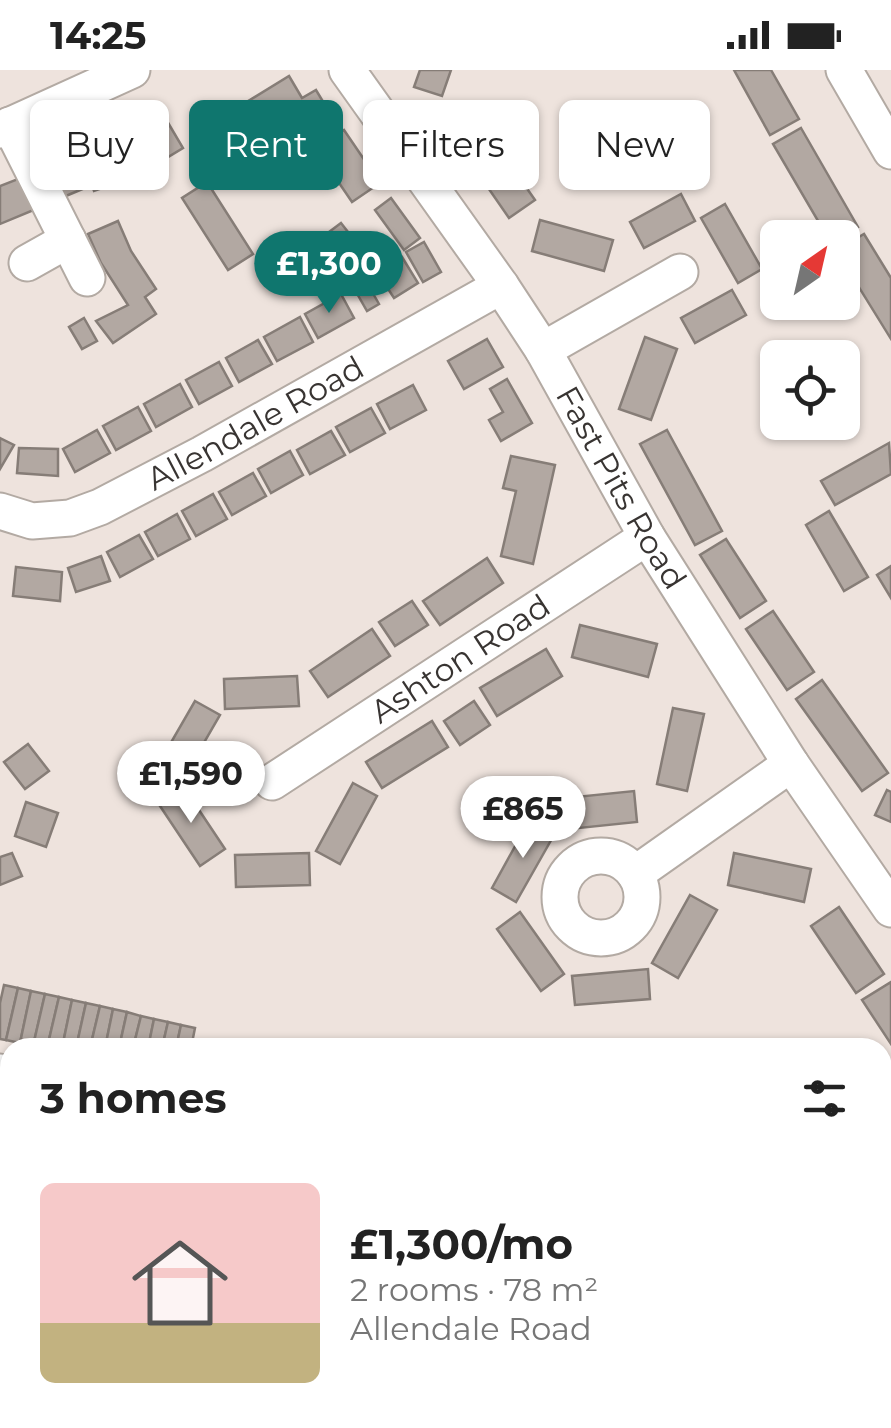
<!DOCTYPE html>
<meta charset="utf-8">
<style>
:root{--surface:#fff;--page:#f6f6f6;--text:#222;--muted:#767676;--accent:#0f766e}
body{margin:0;font-family:Montserrat,sans-serif;background:var(--page);color:var(--text);height:100vh;display:flex;flex-direction:column;font-size:38px;white-space:nowrap}
*{box-sizing:border-box;margin:0}
p{font-size:32px;color:var(--muted)}
.icon{flex:none;width:55px;height:55px;fill:none;stroke:currentColor;stroke-width:2;stroke-linecap:round;stroke-linejoin:round}
.map{position:relative;flex:1;overflow:hidden}
.panel{position:absolute;left:0px;top:968px;width:892px;height:392px;display:flex;flex-direction:column;background:var(--surface);border-radius:30px 30px 0 0;box-shadow:0 2px 8px #0004}
.panel>*{flex:none}
.guide{position:absolute;left:30px;top:30px;width:832px;height:90px;display:flex;gap:20px}
.needle{width:65px;rotate:34deg}
.controls{position:absolute;left:760px;top:150px;display:grid;gap:20px}
.controls a{display:grid;place-items:center;width:100px;height:100px;border-radius:15px;background:var(--surface);box-shadow:0 2px 8px #0004;font-size:50px}
.price{position:absolute;translate:-50% -85px;padding:0 22px;border-radius:35px;background:#fff;color:#222;font-size:32px;line-height:65px;filter:drop-shadow(0 2px 5px #0008)}
.price::after{content:'';position:absolute;left:50%;top:60px;width:30px;height:22px;margin-left:-15px;background:inherit;clip-path:polygon(0 0,100% 0,50% 100%)}
.price.selected{background:var(--accent);color:#fff}
ul{padding:0;list-style:none}
li{display:flex;align-items:center;gap:30px;height:250px;padding:0 40px}
li span{display:grid;place-items:center;flex:none;width:280px;height:200px;border-radius:15px;color:#555}
li>.icon{margin-inline-start:auto}
span .icon{width:120px;height:120px;fill:#fffc;stroke-width:1}
li b{font-size:42px}
h2{display:flex;justify-content:space-between;align-items:center;height:120px;padding:0 40px;font-size:42px}
.pill{padding:0 35px;border-radius:15px;background:var(--surface);box-shadow:0 2px 8px #0004;font-size:35px;line-height:90px}
.pill.selected{background:var(--accent);color:#fff}
.status{display:flex;justify-content:space-between;align-items:center;height:70px;padding:0 50px;background:var(--surface);direction:ltr}
.status svg{height:28px;fill:currentColor}
.map>svg:first-child{display:block}
</style>
<div class="status"><b>14:25</b><svg viewBox="0 0 49 12"><path d="M0 12V9h3v3zM5 12V6h3v6zM10 12V3h3v9zM15 12V0h3v12zM26 1h20v11H26zM47 4h2v5h-2z"/></svg></div>
<div class="map">
<svg width="891" height="1358" viewBox="0 0 891 1358">
<rect width="100%" height="100%" fill="#eee3dd"/>
<g fill="#9bddbd">
<path d="M883 1161H891V1237L883 1240Z"/>
<path d="M891 1292V1358H736L754 1350H882L883 1294Z"/>
</g>
<g fill="#b2a8a2" stroke="#867d77" stroke-width="2.5">
<path d="M420 0H451L442 26 414 17Z"/>
<path d="M734 0H771L799 49 770 65Z"/>
<path d="M289 6 302 28 316 20 339 58 312 74 292 41 260 60 245 33Z"/>
<path d="M469 36 535 130 509 148 444 54Z"/>
<path d="M167 51 183 78 140 104 124 78Z"/>
<path d="M801 58 858 157 840 168H828L773 74Z"/>
<path d="M344 60 380 113 352 132 316 79Z"/>
<path d="M96 78 101 89 109 86 117 105 108 109 111 115 94 121 92 115 61 128 48 97Z"/>
<path d="M23 107 36 139 0 154V116Z"/>
<path d="M207 112 253 184 228 200 182 128Z"/>
<path d="M681 124 695 151 644 178 630 152Z"/>
<path d="M391 128 420 168 404 180 375 140Z"/>
<path d="M725 134 762 199 738 213 701 148Z"/>
<path d="M540 150 613 170 604 201 532 181Z"/>
<path d="M118 151 131 181 156 219 145 227 156 244 113 273 96 251 128 235 101 193 88 164Z"/>
<path d="M341 153 348 162 332 174 325 165Z"/>
<path d="M864 164 891 208V269L842 190V177Z"/>
<path d="M424 172 441 202 423 212 406 182Z"/>
<path d="M402 187 418 213 394 228 377 202Z"/>
<path d="M367 213 379 234 367 241 355 220Z"/>
<path d="M732 220 746 245 695 273 681 248Z"/>
<path d="M341 224 354 248 318 268 305 244Z"/>
<path d="M300 247 313 272 277 291 264 267Z"/>
<path d="M84 248 97 271 82 279 69 257Z"/>
<path d="M645 267 677 279 651 350 619 339Z"/>
<path d="M487 269 503 297 464 319 448 291Z"/>
<path d="M258 270 272 294 239 312 226 288Z"/>
<path d="M219 292 232 316 199 334 186 310Z"/>
<path d="M507 309 532 353 501 371 489 350 503 342 490 319Z"/>
<path d="M180 314 192 337 156 357 144 334Z"/>
<path d="M413 315 426 340 390 359 377 334Z"/>
<path d="M138 337 151 361 116 380 103 356Z"/>
<path d="M371 338 385 363 350 382 336 357Z"/>
<path d="M97 360 110 383 75 402 63 379Z"/>
<path d="M667 360 722 461 695 475 640 374Z"/>
<path d="M331 361 345 385 310 404 297 380Z"/>
<path d="M0 368 14 375 0 399Z"/>
<path d="M889 373 891 404 835 435 821 411Z"/>
<path d="M19 378 58 379V406L17 403Z"/>
<path d="M290 381 303 405 271 423 258 399Z"/>
<path d="M511 386 555 395 533 494 501 486 516 421 503 418Z"/>
<path d="M253 403 266 426 232 445 219 422Z"/>
<path d="M213 424 227 449 196 466 182 441Z"/>
<path d="M829 441 868 507 844 521 806 455Z"/>
<path d="M177 444 190 469 158 486 145 462Z"/>
<path d="M139 465 153 489 120 507 107 482Z"/>
<path d="M726 469 766 531 740 548 700 485Z"/>
<path d="M101 486 110 511 76 522 68 498Z"/>
<path d="M487 488 503 513 440 555 423 531Z"/>
<path d="M891 496V528L877 505Z"/>
<path d="M16 497 62 502 60 531 13 526Z"/>
<path d="M412 531 428 555 395 576 379 552Z"/>
<path d="M773 541 814 602 787 620 746 559Z"/>
<path d="M580 555 657 574 648 607 572 587Z"/>
<path d="M372 559 390 586 328 627 310 601Z"/>
<path d="M546 579 562 606 497 646 480 618Z"/>
<path d="M297 606 299 636 225 639 224 609Z"/>
<path d="M822 610 888 703 862 721 796 629Z"/>
<path d="M195 631 220 645 183 709 158 695Z"/>
<path d="M474 631 490 655 460 675 444 651Z"/>
<path d="M673 638 704 644 687 721 657 714Z"/>
<path d="M432 651 448 677 382 718 366 692Z"/>
<path d="M28 674 49 701 25 719 4 692Z"/>
<path d="M353 713 377 726 340 794 316 781Z"/>
<path d="M183 716 225 779 200 796 158 733Z"/>
<path d="M887 720 891 722V752L875 745Z"/>
<path d="M634 721 637 752 560 760 556 729Z"/>
<path d="M26 732 58 743 46 777 15 766Z"/>
<path d="M529 751 554 765 516 832 492 818Z"/>
<path d="M12 783 22 806 0 815V787Z"/>
<path d="M309 783 310 815 236 817 235 785Z"/>
<path d="M734 783 811 799 804 832 728 815Z"/>
<path d="M690 825 717 840 678 908 652 893Z"/>
<path d="M839 837 884 904 856 923 811 856Z"/>
<path d="M520 842 564 904 541 921 497 859Z"/>
<path d="M648 899 650 929 575 935 572 906Z"/>
<path d="M891 912V974L862 930Z"/>
<path d="M4 915 18 918 6 970 0 969V933Z"/>
<path d="M18 918 31 921 20 973 6 970Z"/>
<path d="M31 921 45 924 33 976 20 973Z"/>
<path d="M45 924 59 927 47 978H39L33 976Z"/>
<path d="M59 927 72 930 62 978H47Z"/>
<path d="M72 930 86 933 76 978H62Z"/>
<path d="M86 933 100 936 90 978H76Z"/>
<path d="M100 936 113 939 105 978H90Z"/>
<path d="M113 939 127 942 119 978H105Z"/>
<path d="M127 942 141 946 133 978H119Z"/>
<path d="M141 946 154 949 148 978H133Z"/>
<path d="M154 949 168 952 162 978H148Z"/>
<path d="M168 952 181 955 176 978H162Z"/>
<path d="M181 955 195 958 191 978H176Z"/>
<path d="M0 1037 10 1045V1065L0 1057Z"/>
<path d="M0 1057 10 1065V1076L5 1081 0 1077Z"/>
<path d="M7 1285 10 1288V1309L0 1300V1292Z"/>
<path d="M0 1300 10 1309V1330L0 1321Z"/>
<path d="M0 1321 10 1330V1350H16L12 1354 0 1343Z"/>
<path d="M0 1343 12 1354 8 1358H0Z"/>
<path d="M97 1350H109L118 1358H93Z"/>
<path d="M109 1350H133L142 1358H118Z"/>
<path d="M133 1350H158L166 1357 142 1358Z"/>
<path d="M243 1350H249L259 1358H237Z"/>
<path d="M289 1350H318L312 1358H282Z"/>
<path d="M509 1350H518L521 1358H499L497 1355Z"/>
<path d="M518 1350H540L544 1358H521Z"/>
<path d="M549 1350H571L573 1355 552 1358Z"/>
</g>
<g fill="none" stroke-linecap="round" stroke-linejoin="round">
<defs>
<g id="minor">
<path id="s1" d="M347 0 501 216 543 280 647 467 791 694 891 839"/>
<path d="M844 0 891 81"/>
<path d="M10 55 87 208"/>
<path d="M0 60 132 0"/>
<path d="M27 193 68 170"/>
<path d="M543 280 680 202"/>
<path id="s2" d="M0 441 32 451 70 448 100 437 202 384 501 216"/>
<path id="s3" d="M272 712 647 467"/>
<circle cx="601" cy="827" r="41"/>
<path d="M635 804 791 694"/>
<path d="M0 1002 10 1004"/>
<path d="M882 1136 891 1137"/>
<path d="M882 1273 891 1270"/>
<path d="M43 1358 50 1350"/>
<path d="M689 1358 707 1350"/>
</g>
</defs>
<use href="#minor" stroke="#b3aaa3" stroke-width="39"/>
<use href="#minor" stroke="#fff" stroke-width="35"/>
</g>
<g text-anchor="middle" stroke-width="9" stroke-linejoin="round" paint-order="stroke">
<g font-size="32" fill="#383432" stroke="#eee3dd">
<text dy="11" stroke="none"><textPath href="#s2" startOffset="280">Allendale Road</textPath></text>
<text dy="11" stroke="none"><textPath href="#s1" startOffset="500">Fast Pits Road</textPath></text>
<text dy="11" stroke="none"><textPath href="#s3" startOffset="225">Ashton Road</textPath></text>
</g>
</g>
</svg>
<div class="controls">
<a><svg class="needle" viewBox="-14 -14 28 28"><path d="M0-13l5 13h-10z" fill="#e53935"/><path d="M0 13l5-13h-10z" fill="#767676"/></svg></a>
<a><svg class="icon" aria-label="locate" viewBox="0 0 24 24"><circle cx="12" cy="12" r="6"/><path d="M12 2v4M12 18v4M2 12h4M18 12h4"/></svg></a>
</div>
<b class="price selected" style="left:329px;top:246px">£1,300</b>
<b class="price" style="left:191px;top:756px">£1,590</b>
<b class="price" style="left:523px;top:791px">£865</b>
<div class="guide">
<a class="pill">Buy</a>
<a class="pill selected">Rent</a>
<a class="pill">Filters</a>
<a class="pill">New</a>
</div>
<section class="panel">
<h2>3 homes<svg class="icon" aria-label="filters" viewBox="0 0 24 24"><path d="M4 7h16M4 17h16"/><circle cx="9" cy="7" r="2"/><circle cx="15" cy="17" r="2"/></svg></h2>
<ul>
<li><span style="background:linear-gradient(#f6c9c9 70%,#c2b280 0)"><svg class="icon" aria-label="home" viewBox="0 0 24 24"><path d="M3 11l9-7 9 7M6 9v11h12V9"/></svg></span><div><b>£1,300/mo</b><p>2 rooms · 78 m²</p><p>Allendale Road</p></div></li>
</ul>
</section>
</div>
